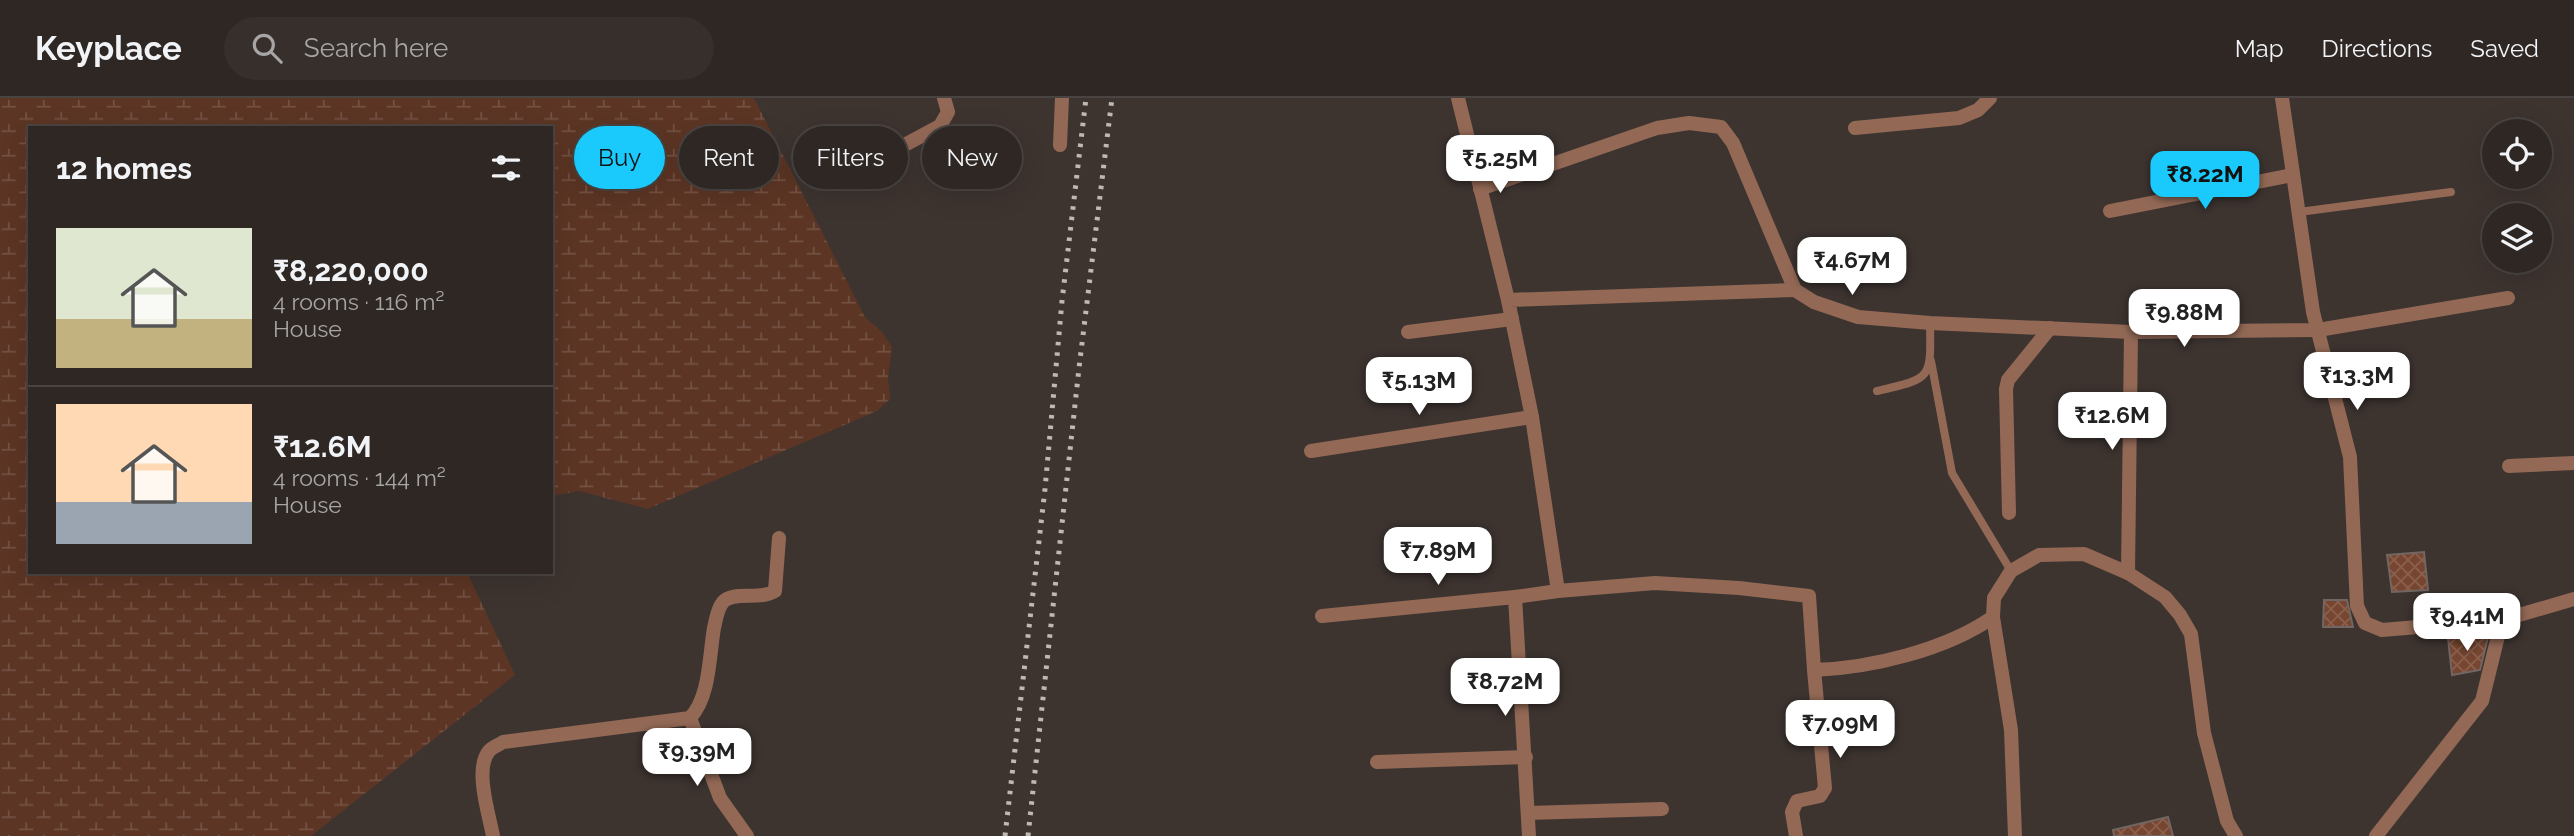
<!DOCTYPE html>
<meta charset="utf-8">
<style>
:root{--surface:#2e2724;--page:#362f2c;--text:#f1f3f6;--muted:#a7a5a6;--line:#494441;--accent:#1acafc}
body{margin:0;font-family:Raleway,sans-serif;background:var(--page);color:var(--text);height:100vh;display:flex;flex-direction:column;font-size:26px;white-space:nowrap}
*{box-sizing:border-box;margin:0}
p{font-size:23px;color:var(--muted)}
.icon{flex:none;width:38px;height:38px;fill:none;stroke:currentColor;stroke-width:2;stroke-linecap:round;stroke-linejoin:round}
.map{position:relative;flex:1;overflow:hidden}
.side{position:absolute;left:28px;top:28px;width:525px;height:448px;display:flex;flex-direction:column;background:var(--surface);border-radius:0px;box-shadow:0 7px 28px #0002,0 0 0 2px var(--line)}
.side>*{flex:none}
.top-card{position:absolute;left:574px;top:28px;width:665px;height:63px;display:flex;gap:14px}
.fabs{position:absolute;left:2482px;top:21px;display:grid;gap:14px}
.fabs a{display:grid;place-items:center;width:70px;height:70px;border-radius:50%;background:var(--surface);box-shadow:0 7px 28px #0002,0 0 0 2px var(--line);font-size:35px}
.price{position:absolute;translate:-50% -60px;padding:0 16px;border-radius:14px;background:#fff;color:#222;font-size:23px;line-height:46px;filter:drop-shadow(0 2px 4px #0008)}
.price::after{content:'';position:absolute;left:50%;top:42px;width:21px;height:16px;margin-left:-10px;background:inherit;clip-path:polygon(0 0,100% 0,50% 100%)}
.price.on{background:var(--accent);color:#111}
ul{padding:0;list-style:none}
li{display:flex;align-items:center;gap:21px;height:175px;padding:0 28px}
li+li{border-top:2px solid var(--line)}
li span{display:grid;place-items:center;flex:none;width:196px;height:140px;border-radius:0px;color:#555}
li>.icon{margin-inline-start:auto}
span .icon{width:84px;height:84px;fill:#fffc;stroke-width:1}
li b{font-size:30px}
h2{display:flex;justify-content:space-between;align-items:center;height:84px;padding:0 28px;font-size:30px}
.tag{padding:0 24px;border-radius:32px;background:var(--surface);box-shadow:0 7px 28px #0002,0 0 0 2px var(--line);font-size:24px;line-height:63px}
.tag.on{background:var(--accent);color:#111}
header{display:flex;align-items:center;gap:42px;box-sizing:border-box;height:98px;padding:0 35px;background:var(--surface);border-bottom:2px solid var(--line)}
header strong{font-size:33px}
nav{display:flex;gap:38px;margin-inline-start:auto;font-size:24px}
.search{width:490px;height:63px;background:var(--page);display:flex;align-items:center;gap:18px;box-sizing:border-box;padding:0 24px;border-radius:38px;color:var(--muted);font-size:26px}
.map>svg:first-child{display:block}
</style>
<header>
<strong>Keyplace</strong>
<div class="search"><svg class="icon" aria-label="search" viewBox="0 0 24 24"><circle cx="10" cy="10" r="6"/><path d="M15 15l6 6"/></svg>Search here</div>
<nav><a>Map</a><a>Directions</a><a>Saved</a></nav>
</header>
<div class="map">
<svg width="2574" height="738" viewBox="0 0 2574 738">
<defs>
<pattern id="wetland-marsh" width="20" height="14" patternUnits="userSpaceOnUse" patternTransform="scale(1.75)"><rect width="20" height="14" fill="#5c3524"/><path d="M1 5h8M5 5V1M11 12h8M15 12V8" fill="none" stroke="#735143"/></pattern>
<pattern id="building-cross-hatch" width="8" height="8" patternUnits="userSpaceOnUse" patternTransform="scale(1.75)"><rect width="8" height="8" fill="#774630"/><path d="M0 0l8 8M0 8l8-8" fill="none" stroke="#8a604d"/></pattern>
</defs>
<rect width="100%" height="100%" fill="#3d3430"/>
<path fill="url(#wetland-marsh)" d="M0 0H754L865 219 882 234 892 249 888 279 890 301 877 313 648 411 579 393 551 398V30H30V474H467L515 577 311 738H0Z"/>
<g fill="url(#building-cross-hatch)" stroke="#716662" stroke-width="2">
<path d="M2424 454 2428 492 2392 494 2387 457Z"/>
<path d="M2324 502H2347L2353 529H2323Z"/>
<path d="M2489 535 2480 572 2452 577 2448 540Z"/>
<path d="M2168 719 2173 738H2114L2113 732Z"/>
</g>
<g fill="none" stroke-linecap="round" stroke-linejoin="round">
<g stroke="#936956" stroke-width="8">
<path d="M2299 114 2451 94"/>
<path d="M1931 263 1952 375 2011 473"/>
<path d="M1877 293C1932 280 1931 282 1930 225"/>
</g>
<g stroke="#936956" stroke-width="14">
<path d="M1458 0 1508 202"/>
<path d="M2282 0 2313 214 2350 359 2357 508 2365 525 2382 532 2502 522"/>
<path d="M1855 30 1959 20 1978 12 1990 0"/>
<path d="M1060 47 1062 0"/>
<path d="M884 58 940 28 948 14 944 0"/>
<path d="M1480 91 1657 30 1689 25 1721 29 1733 45 1795 192 1814 204 1858 219 1930 225 2131 234 2318 232 2508 200"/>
<path d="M2110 113 2293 77"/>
<path d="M1795 192 1508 202 1532 319 1558 493 1655 485 1739 490 1809 498 1814 572C1871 570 1946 552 1993 519L1994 500 2011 473 2039 457 2084 456 2128 475 2165 499 2180 517 2191 536 2204 635 2227 723 2236 738"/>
<path d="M1408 234 1512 221"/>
<path d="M1311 353 1532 319"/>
<path d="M2509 368 2574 365"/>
<path d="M2009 415 2006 291 2008 282 2050 230"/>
<path d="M2128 475 2131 234"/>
<path d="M1515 499 1529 738"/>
<path d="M1322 518 1515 499 1558 493"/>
<path d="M1993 519 2011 632 2015 738"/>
<path d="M690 620 720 700 747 738"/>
<path d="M1377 664 1526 659"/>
<path d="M1528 715 1662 711"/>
<path d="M493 738C489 716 474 671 489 653 492 649 499 647 503 644L690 620C710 599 709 559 714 530 716 522 717 511 723 504 733 492 760 503 775 493L779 440"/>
<path d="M1796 738 1792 714 1797 703 1820 698 1825 690 1814 572"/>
<path d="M2376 738 2482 603 2502 522 2574 501"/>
</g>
<g stroke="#bfb9b6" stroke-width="5" stroke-dasharray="3.5 7" stroke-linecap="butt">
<path d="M1005 738 1045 391 1062 203 1086 0"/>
<path d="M1028 738 1079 270 1112 0"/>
</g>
</g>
</svg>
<div class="fabs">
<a><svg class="icon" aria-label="locate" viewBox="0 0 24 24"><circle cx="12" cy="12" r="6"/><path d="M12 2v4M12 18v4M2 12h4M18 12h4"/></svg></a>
<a><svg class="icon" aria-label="layers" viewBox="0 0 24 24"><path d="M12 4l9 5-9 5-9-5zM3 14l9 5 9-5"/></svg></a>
</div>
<b class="price" style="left:1500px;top:97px">₹5.25M</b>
<b class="price on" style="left:2205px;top:113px">₹8.22M</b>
<b class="price" style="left:1852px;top:199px">₹4.67M</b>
<b class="price" style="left:2184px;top:251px">₹9.88M</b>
<b class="price" style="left:2357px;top:314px">₹13.3M</b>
<b class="price" style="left:1419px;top:319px">₹5.13M</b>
<b class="price" style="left:2112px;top:354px">₹12.6M</b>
<b class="price" style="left:1438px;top:489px">₹7.89M</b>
<b class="price" style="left:2467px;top:555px">₹9.41M</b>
<b class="price" style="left:1505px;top:620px">₹8.72M</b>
<b class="price" style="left:1840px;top:662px">₹7.09M</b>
<b class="price" style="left:697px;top:690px">₹9.39M</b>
<div class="top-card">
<a class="tag on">Buy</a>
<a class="tag">Rent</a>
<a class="tag">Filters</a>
<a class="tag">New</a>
</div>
<section class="side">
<h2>12 homes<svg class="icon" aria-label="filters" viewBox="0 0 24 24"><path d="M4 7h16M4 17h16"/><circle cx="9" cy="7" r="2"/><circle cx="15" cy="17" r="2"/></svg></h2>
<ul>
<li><span style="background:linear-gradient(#dfe7d0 65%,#c2b280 0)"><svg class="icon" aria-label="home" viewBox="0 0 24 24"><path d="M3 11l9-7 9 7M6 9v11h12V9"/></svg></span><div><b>₹8,220,000</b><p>4 rooms · 116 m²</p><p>House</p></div></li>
<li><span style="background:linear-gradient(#ffd9b3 70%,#9aa5b1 0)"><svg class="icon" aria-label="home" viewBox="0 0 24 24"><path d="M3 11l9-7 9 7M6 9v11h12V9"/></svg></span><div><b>₹12.6M</b><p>4 rooms · 144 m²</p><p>House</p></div></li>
</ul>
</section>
</div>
